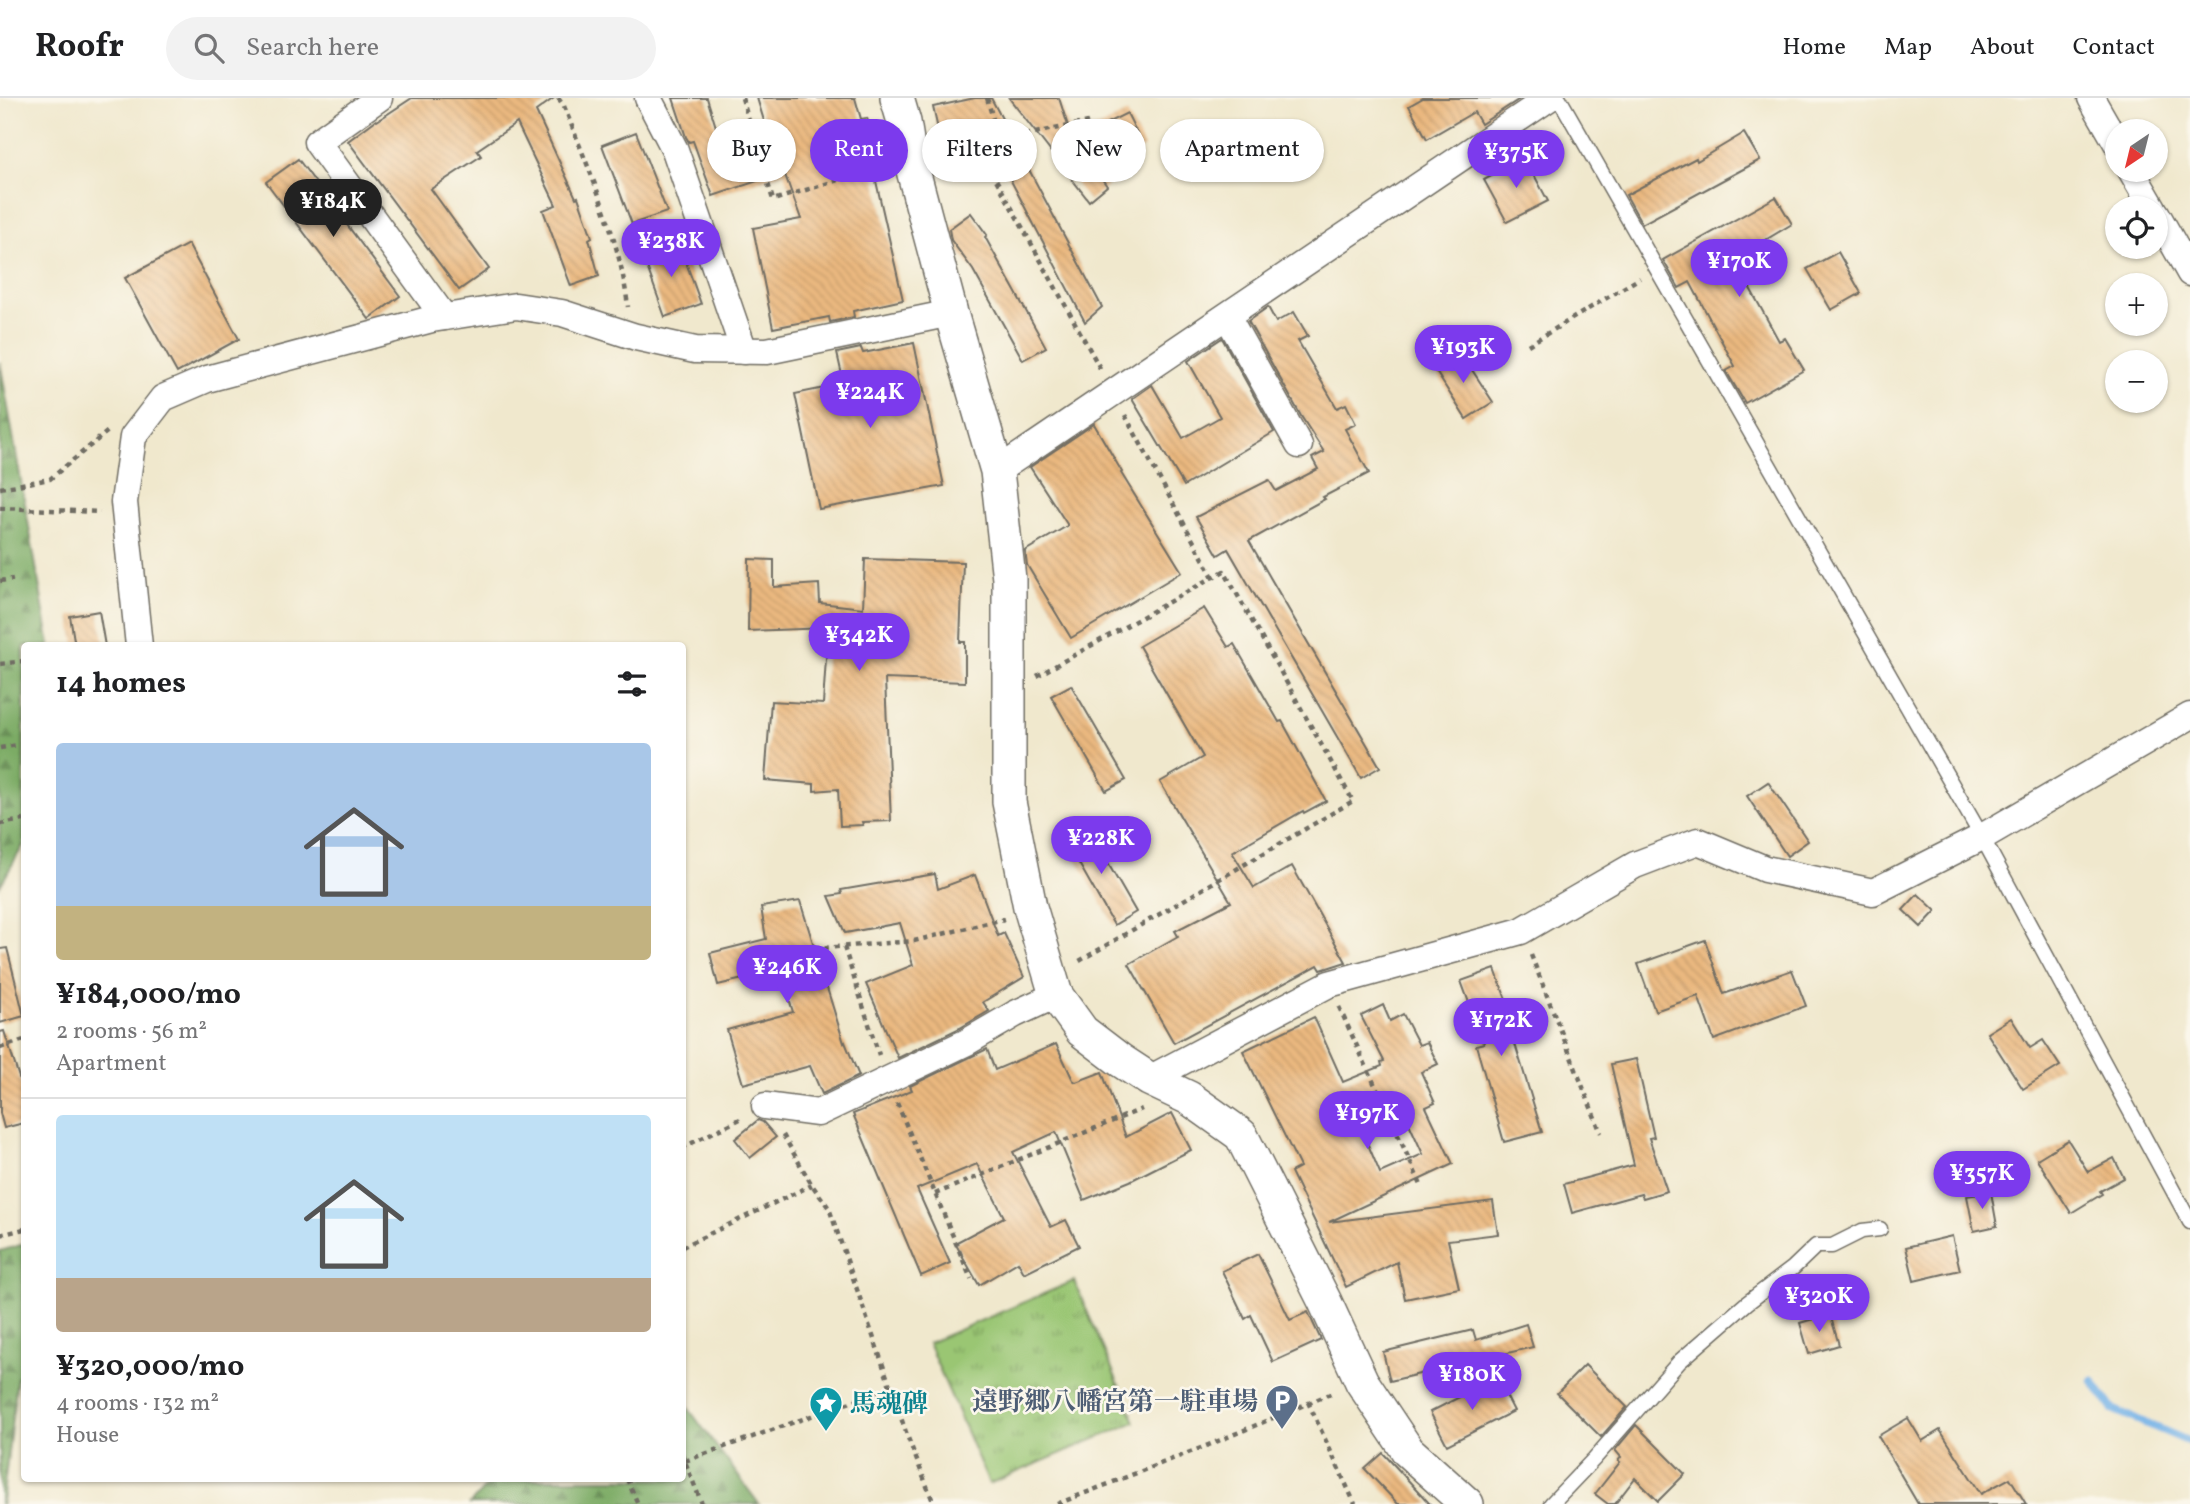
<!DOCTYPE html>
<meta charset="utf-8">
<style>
:root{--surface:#fff;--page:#f2f2f2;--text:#202124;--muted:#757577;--line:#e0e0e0;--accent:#7c3aed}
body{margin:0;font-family:Vollkorn,"Noto Serif JP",serif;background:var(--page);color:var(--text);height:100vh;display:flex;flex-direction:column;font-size:26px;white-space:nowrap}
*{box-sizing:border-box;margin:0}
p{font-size:23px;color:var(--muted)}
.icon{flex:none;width:38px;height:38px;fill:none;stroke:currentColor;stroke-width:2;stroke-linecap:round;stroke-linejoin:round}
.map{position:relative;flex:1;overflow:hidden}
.sheet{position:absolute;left:21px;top:544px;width:665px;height:840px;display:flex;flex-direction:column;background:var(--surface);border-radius:7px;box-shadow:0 2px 5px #0004}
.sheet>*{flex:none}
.top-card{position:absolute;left:707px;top:21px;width:665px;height:63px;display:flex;gap:14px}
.needle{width:46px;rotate:215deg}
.tools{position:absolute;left:2105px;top:21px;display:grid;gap:14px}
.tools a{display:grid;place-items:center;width:63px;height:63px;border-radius:50%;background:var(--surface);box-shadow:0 2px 5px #0004;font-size:35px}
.price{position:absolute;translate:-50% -60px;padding:0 16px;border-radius:24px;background:var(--accent);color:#fff;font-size:23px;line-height:46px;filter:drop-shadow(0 2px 4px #0008)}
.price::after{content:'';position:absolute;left:50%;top:42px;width:21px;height:16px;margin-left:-10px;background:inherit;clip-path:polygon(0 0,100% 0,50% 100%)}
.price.selected{background:#222;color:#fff}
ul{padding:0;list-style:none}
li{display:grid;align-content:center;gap:14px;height:371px;padding:0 35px}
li+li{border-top:2px solid var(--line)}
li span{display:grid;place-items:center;height:217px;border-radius:7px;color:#555}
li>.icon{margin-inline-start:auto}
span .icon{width:126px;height:126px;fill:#fffc;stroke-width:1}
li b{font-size:30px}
h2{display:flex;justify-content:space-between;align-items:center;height:84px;padding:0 35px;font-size:30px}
.tag{padding:0 24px;border-radius:32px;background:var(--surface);box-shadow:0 2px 5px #0004;font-size:24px;line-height:63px}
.tag.selected{background:var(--accent);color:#fff}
header{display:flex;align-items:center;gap:42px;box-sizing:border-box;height:98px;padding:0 35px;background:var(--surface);border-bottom:2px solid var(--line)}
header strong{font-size:33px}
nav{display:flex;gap:38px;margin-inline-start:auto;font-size:24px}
.search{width:490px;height:63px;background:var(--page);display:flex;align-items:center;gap:18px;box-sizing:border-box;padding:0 24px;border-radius:38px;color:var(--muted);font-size:26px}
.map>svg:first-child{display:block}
</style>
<header>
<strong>Roofr</strong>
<div class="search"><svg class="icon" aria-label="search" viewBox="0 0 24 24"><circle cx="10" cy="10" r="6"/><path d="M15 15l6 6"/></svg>Search here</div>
<nav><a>Home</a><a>Map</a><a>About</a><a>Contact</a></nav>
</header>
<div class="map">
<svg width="2190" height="1406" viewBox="0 0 2190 1406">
<defs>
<pattern id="forest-firs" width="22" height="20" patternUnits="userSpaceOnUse" patternTransform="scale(1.75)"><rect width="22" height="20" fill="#7bab65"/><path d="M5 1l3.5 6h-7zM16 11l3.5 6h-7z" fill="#658b53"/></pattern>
<pattern id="park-tufts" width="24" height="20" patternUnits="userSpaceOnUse" patternTransform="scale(1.75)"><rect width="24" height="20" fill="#9ac673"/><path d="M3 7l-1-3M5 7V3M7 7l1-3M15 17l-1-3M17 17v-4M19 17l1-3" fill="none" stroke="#7ea15f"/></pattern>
<pattern id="building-back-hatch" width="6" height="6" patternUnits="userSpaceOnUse" patternTransform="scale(1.75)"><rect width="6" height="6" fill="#eab87f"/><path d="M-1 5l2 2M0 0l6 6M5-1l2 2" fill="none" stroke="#c99e6e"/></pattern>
</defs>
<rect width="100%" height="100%" fill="#fbf7ec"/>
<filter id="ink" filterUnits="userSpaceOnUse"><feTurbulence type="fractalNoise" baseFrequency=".0143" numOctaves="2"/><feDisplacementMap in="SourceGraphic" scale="14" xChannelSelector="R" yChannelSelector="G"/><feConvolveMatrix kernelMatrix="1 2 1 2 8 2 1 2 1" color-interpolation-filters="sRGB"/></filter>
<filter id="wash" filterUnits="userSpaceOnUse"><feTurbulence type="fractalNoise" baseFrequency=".00686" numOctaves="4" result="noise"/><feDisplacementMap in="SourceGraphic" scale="28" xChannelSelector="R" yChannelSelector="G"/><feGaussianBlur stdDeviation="1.57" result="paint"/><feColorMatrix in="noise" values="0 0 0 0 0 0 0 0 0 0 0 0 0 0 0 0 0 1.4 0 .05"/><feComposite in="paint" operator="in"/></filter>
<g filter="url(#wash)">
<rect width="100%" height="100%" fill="#f0e8cd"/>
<g fill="url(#forest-firs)" stroke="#536b48" stroke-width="2">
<path d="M0 264 50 548H24V746L0 788Z"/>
<path d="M24 1146V1277L17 1280 2 1406H0V1153Z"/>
<path d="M683 1303 759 1406H470L493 1381H682Z"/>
</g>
<path fill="url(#park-tufts)" stroke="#62784f" stroke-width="2" d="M1074 1183 1135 1324 989 1386 928 1245Z"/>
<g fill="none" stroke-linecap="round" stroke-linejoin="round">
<path stroke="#75b2e7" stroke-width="8" d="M2092 1282 2112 1311 2190 1344"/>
</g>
<g id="blocks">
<g fill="url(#building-back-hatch)" fill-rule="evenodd">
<path d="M412 0H554L536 13 576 100 578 99 592 139 589 141 599 178 571 188 543 112 556 107 517 25 477 52 481 58 431 91 489 171 459 192 348 43 376 22 377 23Z"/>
<path d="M673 0H707L724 55 769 39 757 0H855L861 21 867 20 879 59 871 61 903 202 853 213 854 219 830 224 829 219 773 230 753 130 801 121 784 74 713 98 693 43 689 44 686 39Z"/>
<path d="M975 0H991L1102 209 1085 224 986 35 941 45 933 9Z"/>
<path d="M1009 0H1059L1070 34 1081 29 1085 36 1127 15 1144 49 1101 70 1102 72 1097 74 1107 88 1089 103Z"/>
<path d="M1423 0H1521L1481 26 1474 14 1427 41 1409 8Z"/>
<path d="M636 34 667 114 632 126 602 47Z"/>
<path d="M1744 35 1760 62 1642 126 1626 97 1696 60 1697 63Z"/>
<path d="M1525 60 1548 103 1507 124 1484 82Z"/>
<path d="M298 61 400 198 369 221 266 84Z"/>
<path d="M1776 99 1792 126 1734 161 1779 243 1785 240 1804 272 1745 305 1726 273 1735 268 1690 184 1679 190 1663 162Z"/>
<path d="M971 115 987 137 985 139 1046 249 1023 262 973 172 951 142 949 131Z"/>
<path d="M679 145 701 206 665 219 641 152Z"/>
<path d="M188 146 239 241 177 275 125 180Z"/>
<path d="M1838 154 1861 195 1831 212 1807 171Z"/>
<path d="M1268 209 1276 224 1294 214 1308 238 1298 243 1337 310 1346 306 1356 326 1345 331 1369 375 1323 399 1325 401 1249 443 1380 669 1361 680 1228 451 1218 457 1196 419 1269 382 1276 393 1318 371 1312 360 1324 354 1301 318 1248 223Z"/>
<path d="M1222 240 1274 334 1184 388 1132 301 1152 287 1183 340 1220 319 1188 263Z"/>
<path d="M914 245 944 388 819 411 795 296 844 286 837 255 861 250 863 255Z"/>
<path d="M1459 252 1493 304 1466 321 1433 269Z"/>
<path d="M1094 326 1122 374 1121 375 1182 474 1071 540 1027 467 1025 453 1067 428V426L1030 369Z"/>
<path d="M749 461 774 462V489L819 486 820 505 863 510 865 461 963 464 960 544H965V584L885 581 891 723 862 724 863 727 840 728 838 691 814 693V686L765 682 771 603 823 606 828 530 748 533Z"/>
<path d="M1204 510 1228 549 1234 546 1279 624 1282 623 1326 703 1304 715 1303 713 1232 754 1254 790 1292 768 1346 864 1321 872 1318 867 1174 945 1129 866 1178 838 1175 833 1231 804 1160 684 1203 659 1139 548Z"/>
<path d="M99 513 105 548H75L70 518Z"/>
<path d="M1071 587 1126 682 1106 693 1051 598Z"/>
<path d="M1768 684 1808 743 1787 758 1747 698Z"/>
<path d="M1087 729 1136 814 1114 827 1065 741Z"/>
<path d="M935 776 938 791 975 777 998 838 1004 835 1024 879 983 904 989 913 960 930 898 960 866 886 913 867 900 825 845 835 829 798 842 796 841 792Z"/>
<path d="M1918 796 1936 813 1921 829 1903 812Z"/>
<path d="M800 803 844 945 845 944 859 978 822 996 810 968 743 986 727 932 793 914 780 872 718 887 710 855 766 841 761 809Z"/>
<path d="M1705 842 1724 896 1792 872 1806 908 1714 942 1698 898 1655 913 1638 866Z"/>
<path d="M7 850 24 918 0 925V851Z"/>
<path d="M1495 871 1513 921 1508 923 1542 1034 1504 1044 1476 947 1484 945 1461 883Z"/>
<path d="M1383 907 1390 923 1403 916 1419 947 1427 944 1438 966 1421 974 1435 1005 1426 1009 1453 1066 1329 1124 1493 1103 1498 1136 1448 1142 1459 1190 1405 1201 1397 1164 1346 1189 1291 1074 1300 1069 1243 953 1314 919 1343 984 1382 968 1381 964 1384 963 1361 918ZM1396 997 1423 1056 1380 1075 1355 1016Z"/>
<path d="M2011 920 2030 950 2043 942 2060 968 2023 991 1987 935Z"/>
<path d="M4 933 24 995V1025L4 1030 0 1015V934Z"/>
<path d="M1056 946 1073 982 1076 984 1102 974 1126 1039 1172 1015 1191 1052 1130 1083 1084 1102 1056 1034 1013 1054 1051 1129 1066 1122 1079 1148 1024 1175 1018 1164 979 1187 955 1145 1004 1119 977 1066 917 1091 950 1165 921 1178 853 1016 912 992 910 988 987 951 995 972Z"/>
<path d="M1636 961 1654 1039 1649 1040 1667 1093 1643 1100 1641 1096 1572 1115 1564 1086 1634 1067 1611 966Z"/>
<path d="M758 1022 763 1024 776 1039 750 1060 735 1041Z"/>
<path d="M2068 1042 2088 1074 2114 1060 2124 1080 2100 1093 2102 1096 2071 1115 2037 1061Z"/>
<path d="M1991 1094 1997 1128 1974 1133 1967 1098Z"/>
<path d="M1952 1138 1960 1172 1914 1183 1906 1149Z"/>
<path d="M1258 1156 1290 1222 1308 1214 1321 1242 1273 1264 1251 1217 1245 1221 1222 1173Z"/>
<path d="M1830 1216 1839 1247 1809 1256 1800 1225Z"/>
<path d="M1526 1226 1533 1249 1390 1283 1383 1254 1473 1232 1476 1242Z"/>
<path d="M1585 1267 1627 1309 1601 1339 1557 1295Z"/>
<path d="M1497 1280 1514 1313 1447 1347 1430 1314Z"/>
<path d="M1908 1320 1922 1343 1940 1332 1981 1396 2010 1380 2026 1406H1918L1878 1338Z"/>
<path d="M1636 1327 1685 1376 1658 1403 1635 1380 1615 1406H1608L1595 1396 1620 1364 1618 1363 1621 1359 1615 1352Z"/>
<path d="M1383 1355 1430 1406H1398L1365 1371Z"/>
</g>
</g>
</g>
<g filter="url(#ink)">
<use href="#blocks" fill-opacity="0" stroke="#706d64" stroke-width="2"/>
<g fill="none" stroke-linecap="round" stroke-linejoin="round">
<defs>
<g id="service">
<path d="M1559 0 1982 739 2190 1124"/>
<path d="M1551 1406 1594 1361 1680 1263 1747 1205 1793 1170 1816 1148H1832L1862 1133 1880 1131"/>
</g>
<g id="minor">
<path d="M379 0 317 44 444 219"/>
<path d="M648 0 675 52 744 253"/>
<path d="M2091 0 2118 47"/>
<path d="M2131 72 2153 110"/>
<path d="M2156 115 2190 175"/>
<path d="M1226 219 1231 225 1299 347"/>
<path d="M997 373 1549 0"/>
<path d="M139 548 124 404 133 339 163 300 207 281 432 221 516 208 562 215 636 239 695 252 767 253 951 215"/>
<path d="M1149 981 1329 886 1521 833 1635 767 1698 743 1765 771 1873 794 1982 739 2190 618"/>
<path d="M765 1008 818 1015 967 944 1015 916 1056 897"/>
</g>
<path id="tertiary" d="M897 0 904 24 910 61 951 215 997 373 1009 481V704L1030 809 1056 897 1082 933 1120 962 1149 981 1189 1000 1241 1037 1325 1204 1362 1284 1408 1353 1467 1406"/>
</defs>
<use href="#service" stroke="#706d64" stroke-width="17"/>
<use href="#minor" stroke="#706d64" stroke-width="29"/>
<use href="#tertiary" stroke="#706d64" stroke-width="36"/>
<g stroke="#706d64" stroke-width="4.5" stroke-dasharray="5 5" stroke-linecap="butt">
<path d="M558 0 564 8C589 73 620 139 628 209"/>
<path d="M742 0 773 102 881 69"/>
<path d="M987 0 999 42"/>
<path d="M977 47 1101 272"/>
<path d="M937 55 1088 24"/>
<path d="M1528 247 1640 180"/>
<path d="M1125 317 1213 479"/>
<path d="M0 390 50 381 108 333"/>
<path d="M0 410 100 414"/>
<path d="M0 483 13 481"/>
<path d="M0 566 24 563"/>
<path d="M1037 578 1224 473 1353 703 1076 865"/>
<path d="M0 650 24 646"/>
<path d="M0 726 24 722"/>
<path d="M844 849 879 957"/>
<path d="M784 853 914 843 1004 821"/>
<path d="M1531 857 1601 1035"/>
<path d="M1339 909 1421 1087"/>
<path d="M0 950 24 942"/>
<path d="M897 1005 971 1181"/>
<path d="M783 1037 812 1087 829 1110 908 1340 934 1406"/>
<path d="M682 1050 744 1019"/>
<path d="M935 1096 1142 1011"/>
<path d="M0 1137 24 1131"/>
<path d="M682 1149 812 1087"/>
<path d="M1308 1304 1355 1406"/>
<path d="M682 1356 702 1406"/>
<path d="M685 1363 890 1290"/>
<path d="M627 1381 638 1406"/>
<path d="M1057 1406 1211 1346 1335 1294"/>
</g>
<use href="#service" stroke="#fff" stroke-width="14"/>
<use href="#minor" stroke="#fff" stroke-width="26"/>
<use href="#tertiary" stroke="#fff" stroke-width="33"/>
</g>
</g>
<defs>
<symbol id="parking-pin" viewBox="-11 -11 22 30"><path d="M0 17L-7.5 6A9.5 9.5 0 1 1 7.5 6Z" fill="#5c6f8a" stroke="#fbf7ec"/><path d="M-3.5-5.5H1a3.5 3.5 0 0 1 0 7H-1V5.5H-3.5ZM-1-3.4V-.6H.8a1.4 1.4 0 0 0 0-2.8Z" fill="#fff"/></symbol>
<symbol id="sight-pin" viewBox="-11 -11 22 30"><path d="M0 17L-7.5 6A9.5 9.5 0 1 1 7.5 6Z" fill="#0f9aa8" stroke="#fbf7ec"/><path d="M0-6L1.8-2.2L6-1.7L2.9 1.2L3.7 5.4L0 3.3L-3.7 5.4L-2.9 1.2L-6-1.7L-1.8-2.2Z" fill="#fff"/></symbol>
</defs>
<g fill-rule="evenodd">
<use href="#parking-pin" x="1263" y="1284" width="38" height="52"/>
<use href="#sight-pin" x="807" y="1286" width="38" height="52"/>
</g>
<g text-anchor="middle" stroke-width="5" stroke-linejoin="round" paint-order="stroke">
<g font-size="26" font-weight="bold" fill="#4e5e75" stroke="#fbf7ec" text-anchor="end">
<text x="1258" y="1312">遠野郷八幡宮第一駐車場</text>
</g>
<g font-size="26" font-weight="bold" fill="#0d838f" stroke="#fbf7ec" text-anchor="start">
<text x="850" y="1314">馬魂碑</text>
</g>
</g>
</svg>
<div class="tools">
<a><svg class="needle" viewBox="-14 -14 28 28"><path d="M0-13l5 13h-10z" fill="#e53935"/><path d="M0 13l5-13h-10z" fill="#757577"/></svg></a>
<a><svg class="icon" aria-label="locate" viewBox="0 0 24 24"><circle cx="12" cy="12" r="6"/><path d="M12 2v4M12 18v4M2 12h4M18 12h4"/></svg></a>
<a>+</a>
<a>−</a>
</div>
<b class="price" style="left:1516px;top:92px">¥375K</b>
<b class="price selected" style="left:333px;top:141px">¥184K</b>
<b class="price" style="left:671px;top:181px">¥238K</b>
<b class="price" style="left:1739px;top:201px">¥170K</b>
<b class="price" style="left:1463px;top:287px">¥193K</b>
<b class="price" style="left:870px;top:332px">¥224K</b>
<b class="price" style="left:859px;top:575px">¥342K</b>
<b class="price" style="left:1101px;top:778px">¥228K</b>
<b class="price" style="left:787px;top:907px">¥246K</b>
<b class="price" style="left:1501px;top:960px">¥172K</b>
<b class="price" style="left:1367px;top:1053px">¥197K</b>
<b class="price" style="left:1982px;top:1113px">¥357K</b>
<b class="price" style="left:1819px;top:1236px">¥320K</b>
<b class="price" style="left:1472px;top:1314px">¥180K</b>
<div class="top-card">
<a class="tag">Buy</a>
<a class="tag selected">Rent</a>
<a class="tag">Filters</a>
<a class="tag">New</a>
<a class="tag">Apartment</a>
</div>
<section class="sheet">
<h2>14 homes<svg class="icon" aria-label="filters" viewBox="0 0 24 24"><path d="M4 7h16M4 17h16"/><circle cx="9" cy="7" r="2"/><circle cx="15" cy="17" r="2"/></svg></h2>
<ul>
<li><span style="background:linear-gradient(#a9c7e8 75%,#c2b280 0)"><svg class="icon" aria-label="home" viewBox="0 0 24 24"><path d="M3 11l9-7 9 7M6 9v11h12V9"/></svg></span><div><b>¥184,000/mo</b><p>2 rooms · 56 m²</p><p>Apartment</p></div></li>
<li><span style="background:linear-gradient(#bfe0f5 75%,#b9a48a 0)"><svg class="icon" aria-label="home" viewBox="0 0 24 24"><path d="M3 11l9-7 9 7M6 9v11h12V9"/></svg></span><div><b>¥320,000/mo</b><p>4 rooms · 132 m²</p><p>House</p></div></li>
</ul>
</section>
</div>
